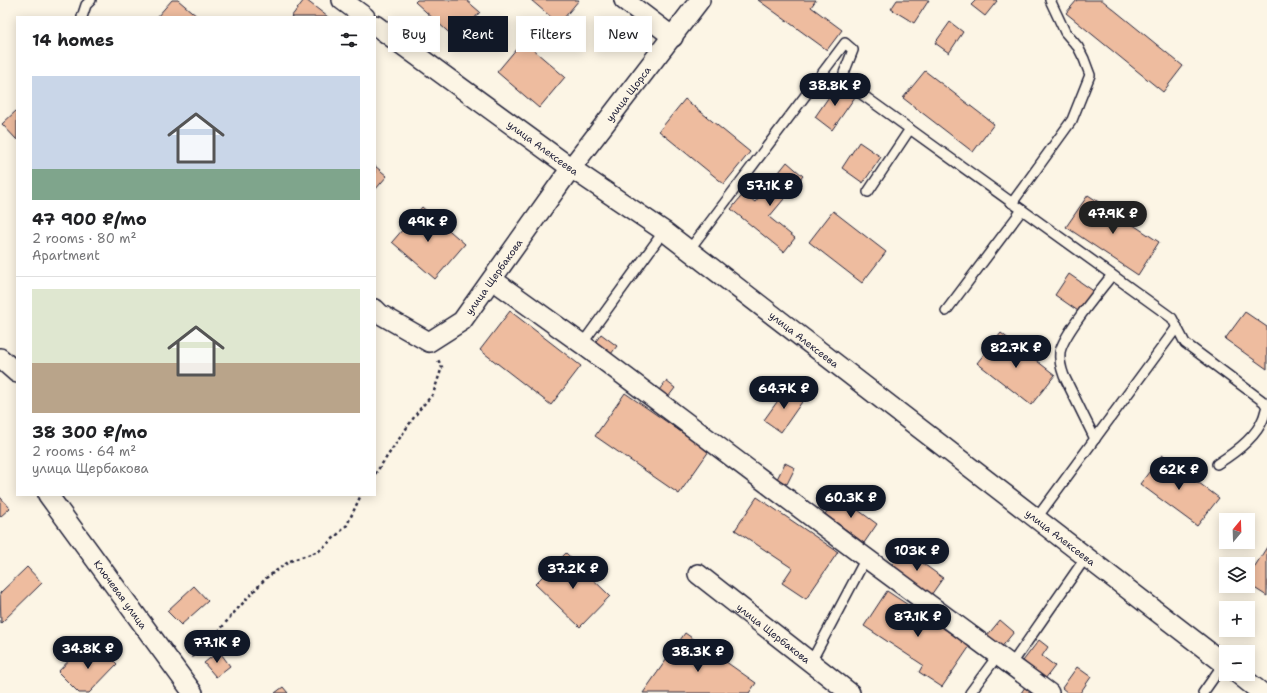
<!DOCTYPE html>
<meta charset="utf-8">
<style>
:root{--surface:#fff;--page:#f2f2f2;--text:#202124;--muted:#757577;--line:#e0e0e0;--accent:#111827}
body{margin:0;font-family:"Shantell Sans",sans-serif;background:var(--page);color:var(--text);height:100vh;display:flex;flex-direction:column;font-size:15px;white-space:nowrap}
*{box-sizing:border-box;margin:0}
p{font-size:13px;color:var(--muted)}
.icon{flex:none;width:22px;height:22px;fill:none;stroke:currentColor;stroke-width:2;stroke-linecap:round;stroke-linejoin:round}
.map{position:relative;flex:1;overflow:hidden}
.drawer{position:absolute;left:16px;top:16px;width:360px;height:480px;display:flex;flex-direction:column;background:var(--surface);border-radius:0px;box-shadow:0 2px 10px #0003}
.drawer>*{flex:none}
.hud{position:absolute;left:388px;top:16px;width:380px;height:36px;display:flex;gap:8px}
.needle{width:26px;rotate:19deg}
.tools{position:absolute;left:1219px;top:513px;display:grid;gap:8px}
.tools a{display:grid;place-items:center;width:36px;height:36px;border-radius:0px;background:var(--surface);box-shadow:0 2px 10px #0003;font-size:20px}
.price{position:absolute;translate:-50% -34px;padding:0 9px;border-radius:14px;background:var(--accent);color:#fff;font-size:13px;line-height:26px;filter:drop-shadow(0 1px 2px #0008)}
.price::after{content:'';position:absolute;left:50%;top:24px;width:12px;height:9px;margin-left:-6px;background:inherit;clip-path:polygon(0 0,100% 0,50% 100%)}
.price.active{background:#222;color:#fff}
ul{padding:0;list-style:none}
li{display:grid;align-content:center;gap:8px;height:212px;padding:0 16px}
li+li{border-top:1px solid var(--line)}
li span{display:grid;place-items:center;height:124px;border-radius:0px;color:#555}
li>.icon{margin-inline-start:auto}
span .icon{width:72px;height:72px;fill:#fffc;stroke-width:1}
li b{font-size:17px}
h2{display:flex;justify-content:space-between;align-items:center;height:48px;padding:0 16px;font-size:17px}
.pill{padding:0 14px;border-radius:0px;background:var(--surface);box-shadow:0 2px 10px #0003;font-size:14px;line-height:36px}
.pill.active{background:var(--accent);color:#fff}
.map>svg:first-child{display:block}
</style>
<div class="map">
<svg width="1267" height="693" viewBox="0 0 1267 693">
<rect width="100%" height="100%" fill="#fcf5e5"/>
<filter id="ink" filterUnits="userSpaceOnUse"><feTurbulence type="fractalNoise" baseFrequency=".025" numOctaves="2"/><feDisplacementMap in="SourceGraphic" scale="8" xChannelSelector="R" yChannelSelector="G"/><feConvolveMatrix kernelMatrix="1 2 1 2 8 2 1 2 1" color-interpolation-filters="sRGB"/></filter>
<g filter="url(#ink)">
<g fill="#eebc9f" stroke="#22223b">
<path d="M172 0H178L198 17H157Z"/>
<path d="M304 0H306L328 17H291Z"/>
<path d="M417 0H466L480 12 456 39 415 2Z"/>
<path d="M531 0H579L559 24Z"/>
<path d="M758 0H816L811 7 842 30 827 50Z"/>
<path d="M897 0H929L914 23 891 9Z"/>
<path d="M976 0H996L997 1 985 16 971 5Z"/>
<path d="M1077 0H1102L1183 66 1163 92 1066 13Z"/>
<path d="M950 22 963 32 949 53 935 43Z"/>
<path d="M523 41 565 77 539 108 497 72Z"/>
<path d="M925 71 994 124 973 152 903 98Z"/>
<path d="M837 85 855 97 832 130 815 117Z"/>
<path d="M685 99 750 152 724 184 659 131Z"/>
<path d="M17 110V140L2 124Z"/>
<path d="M859 142 881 157 863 183 842 168Z"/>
<path d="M787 162 803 176 769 217 795 238 784 252 731 209 744 193 755 202Z"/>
<path d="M375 166 387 176 375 190Z"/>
<path d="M1088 195 1159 242 1138 275 1066 227Z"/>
<path d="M422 207 465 244 435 279 392 242Z"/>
<path d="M833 211 886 252 862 283 809 242Z"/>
<path d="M1069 274 1095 292 1081 313 1055 295Z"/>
<path d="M510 311 581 366 551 405 480 350Z"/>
<path d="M1245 312 1267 327V369L1225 339Z"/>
<path d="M1001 333 1055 375 1031 405 977 363Z"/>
<path d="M601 334 617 346 608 358 592 347Z"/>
<path d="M666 381 675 388 662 405 653 398Z"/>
<path d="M787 388 804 399 781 432 764 420Z"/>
<path d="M625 393 709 451 679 494 595 436Z"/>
<path d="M1162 455 1219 498 1197 526 1140 484Z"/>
<path d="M785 463 795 468 787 484 777 479Z"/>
<path d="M839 496 877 524 864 543 825 514Z"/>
<path d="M0 497 10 508 0 517Z"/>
<path d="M757 497 838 552 806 599 782 583 792 568 735 530Z"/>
<path d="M1267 547V596L1248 584V577Z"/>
<path d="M903 549 943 578 931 595 891 566Z"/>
<path d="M566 553 610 596 580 627 535 584Z"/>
<path d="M27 567 42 583 1 623 0 593Z"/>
<path d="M194 586 208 601 181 625 167 611Z"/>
<path d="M887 591 970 646 942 687 919 672 923 665 864 626Z"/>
<path d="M1000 620 1014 632 1000 649 986 637Z"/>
<path d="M685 633 756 683 749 693H643Z"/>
<path d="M1039 640 1048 647 1042 656 1055 666 1045 679 1023 661Z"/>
<path d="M98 645 117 664 89 693H79L58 672 75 654 83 661Z"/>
<path d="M219 651 230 666 216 677 204 663Z"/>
<path d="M1077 667 1091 677 1080 693H1068L1062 688Z"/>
<path d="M283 687 288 693H275Z"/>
<path d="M1025 687 1033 693H1021Z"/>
</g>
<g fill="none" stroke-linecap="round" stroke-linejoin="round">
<defs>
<g id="service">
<path d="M82 17 86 5 91 0"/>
<path d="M868 192 910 129"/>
<path d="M1012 203 1072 120 1090 75 1084 59 1078 47 1065 32 1050 0"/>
<path d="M689 250 845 43 853 50 844 73 845 80 853 88 1172 318 1185 343 1264 402 1267 407C1265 411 1265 415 1263 419 1256 437 1233 454 1217 464"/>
<path d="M946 311 1022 210"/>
<path d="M582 344 664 231"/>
<path d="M1095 439 1064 376C1061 368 1059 361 1060 352 1064 333 1099 292 1112 275"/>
<path d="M1036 519 1177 327"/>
<path d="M811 662 866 558"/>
<path d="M1011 665 1086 557"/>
<path d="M970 693 998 655"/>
<path d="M1203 693 1224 663"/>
</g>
<g id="minor">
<path d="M342 0 365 17"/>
<path d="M624 0 673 37"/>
<path id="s1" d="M375 25 571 168 664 231 1226 665"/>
<path d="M493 280 582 344 858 552 1049 693"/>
<path id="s2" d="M375 309 380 314 429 342 462 321 571 168 700 0"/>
<path d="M0 358 17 373"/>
<path id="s3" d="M48 495 193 693"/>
<path id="s4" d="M698 574 850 693"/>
<path d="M1238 674 1262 693"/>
</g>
</defs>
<use href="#service" stroke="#22223b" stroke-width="12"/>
<use href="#minor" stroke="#22223b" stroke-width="22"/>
<g stroke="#22223b" stroke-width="2.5" stroke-dasharray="3 3" stroke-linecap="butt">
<path d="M375 474 419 410 433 394 442 367 438 360"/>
<path d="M192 657 215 636 231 616 266 578 290 561 319 551 335 537 347 525 361 495"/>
</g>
<use href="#service" stroke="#fcf5e5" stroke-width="9"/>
<use href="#minor" stroke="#fcf5e5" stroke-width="19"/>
</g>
</g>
<g text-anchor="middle" stroke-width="3" stroke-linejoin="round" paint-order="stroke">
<g font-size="10" fill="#22223b" stroke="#fcf5e5">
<text dy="4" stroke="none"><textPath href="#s2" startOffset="384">улица Щорса</textPath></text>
<text dy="4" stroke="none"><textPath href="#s1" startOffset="208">улица Алексеева</textPath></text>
<text dy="4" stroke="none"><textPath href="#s2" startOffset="157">улица Щербакова</textPath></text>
<text dy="4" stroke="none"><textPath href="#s1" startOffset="532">улица Алексеева</textPath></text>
<text dy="4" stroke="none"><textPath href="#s1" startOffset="856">улица Алексеева</textPath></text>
<text dy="4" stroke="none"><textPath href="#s3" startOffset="123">Ключевая улица</textPath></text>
<text dy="4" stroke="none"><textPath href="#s4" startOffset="96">улица Щербакова</textPath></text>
</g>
</g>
</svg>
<div class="tools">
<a><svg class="needle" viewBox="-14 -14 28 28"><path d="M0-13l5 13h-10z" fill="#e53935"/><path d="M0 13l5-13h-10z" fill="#757577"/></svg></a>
<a><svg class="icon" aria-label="layers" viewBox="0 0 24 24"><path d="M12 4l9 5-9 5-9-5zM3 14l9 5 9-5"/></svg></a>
<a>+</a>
<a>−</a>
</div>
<b class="price" style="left:835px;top:107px">38.8K ₽</b>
<b class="price" style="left:770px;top:207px">57.1K ₽</b>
<b class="price active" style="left:1113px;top:235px">47.9K ₽</b>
<b class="price" style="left:428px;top:243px">49K ₽</b>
<b class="price" style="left:1016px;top:369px">82.7K ₽</b>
<b class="price" style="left:784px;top:410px">64.7K ₽</b>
<b class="price" style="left:1179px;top:491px">62K ₽</b>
<b class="price" style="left:851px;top:519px">60.3K ₽</b>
<b class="price" style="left:917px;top:572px">103K ₽</b>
<b class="price" style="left:573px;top:590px">37.2K ₽</b>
<b class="price" style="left:918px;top:638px">87.1K ₽</b>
<b class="price" style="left:217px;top:664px">77.1K ₽</b>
<b class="price" style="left:88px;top:670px">34.8K ₽</b>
<b class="price" style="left:698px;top:673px">38.3K ₽</b>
<div class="hud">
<a class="pill">Buy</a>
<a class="pill active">Rent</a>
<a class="pill">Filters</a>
<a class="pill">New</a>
</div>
<section class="drawer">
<h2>14 homes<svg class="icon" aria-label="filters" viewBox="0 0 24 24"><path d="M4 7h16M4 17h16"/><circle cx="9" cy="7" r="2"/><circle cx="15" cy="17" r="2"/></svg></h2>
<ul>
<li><span style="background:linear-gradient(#c9d6e8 75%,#7fa58c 0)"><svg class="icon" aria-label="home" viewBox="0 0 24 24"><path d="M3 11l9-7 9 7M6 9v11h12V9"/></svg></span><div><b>47 900 ₽/mo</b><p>2 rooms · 80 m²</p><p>Apartment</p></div></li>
<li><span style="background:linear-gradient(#dfe7d0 60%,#b9a48a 0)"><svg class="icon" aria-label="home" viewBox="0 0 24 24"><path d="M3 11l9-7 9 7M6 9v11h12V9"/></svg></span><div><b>38 300 ₽/mo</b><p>2 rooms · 64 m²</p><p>улица Щербакова</p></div></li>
</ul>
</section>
</div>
